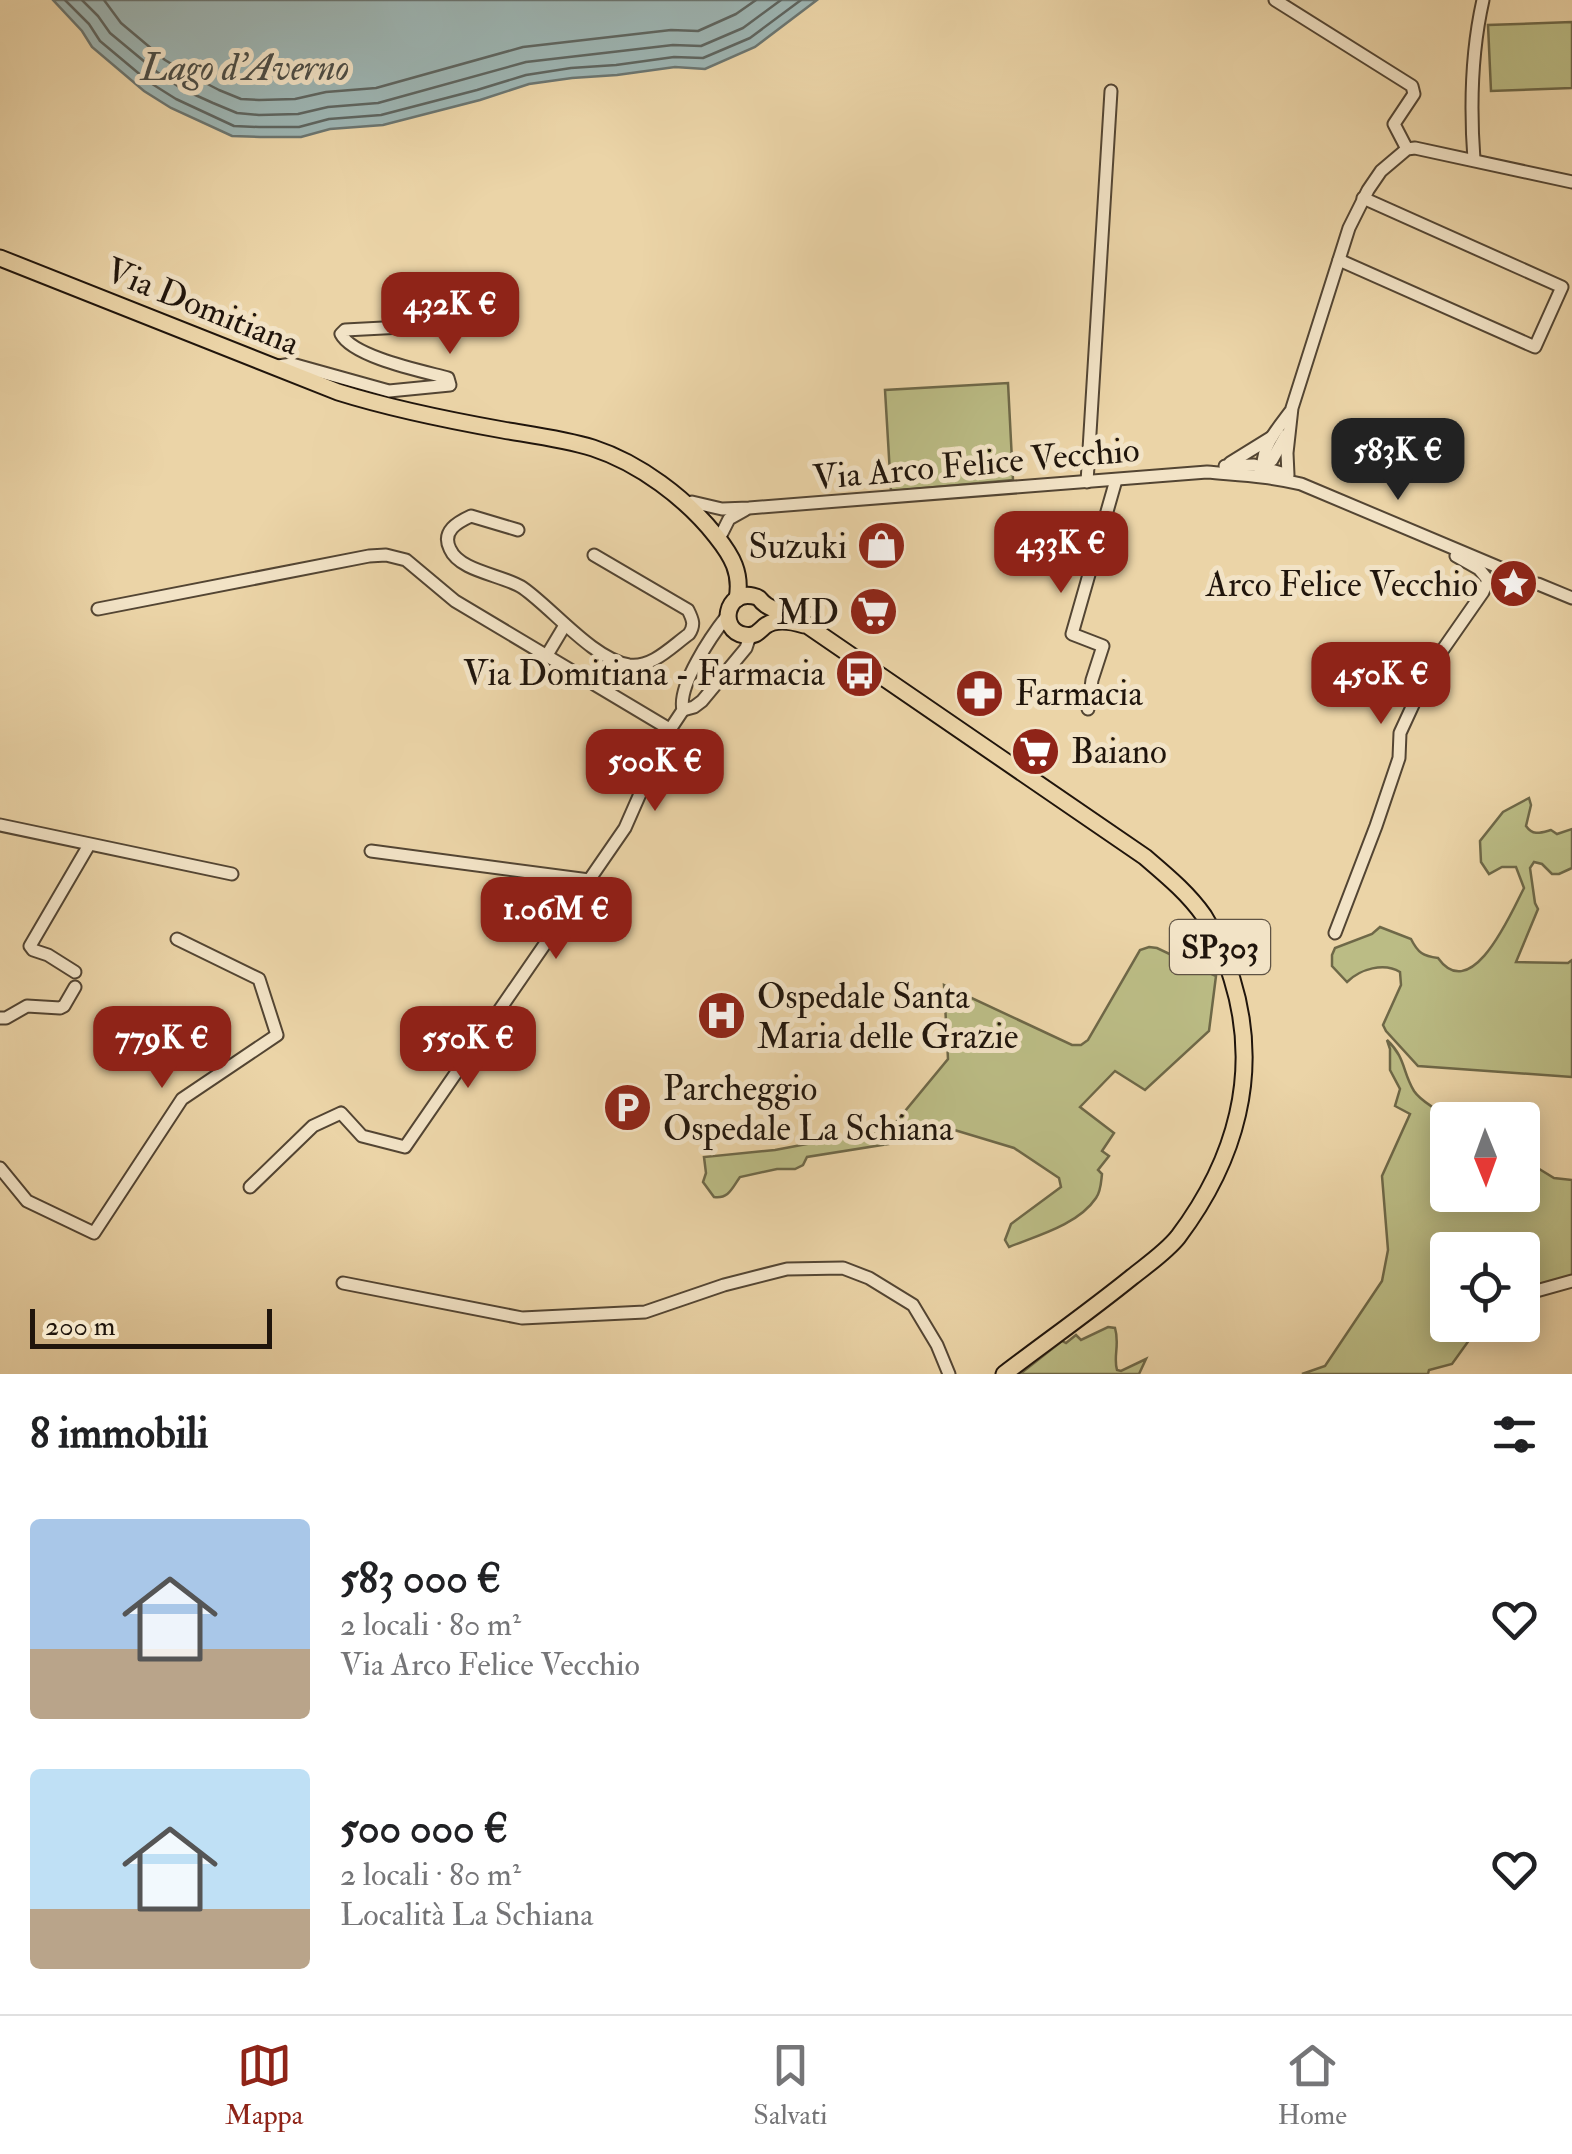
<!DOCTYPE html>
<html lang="it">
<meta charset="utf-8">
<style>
:root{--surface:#fff;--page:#f6f6f6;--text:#202124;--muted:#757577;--line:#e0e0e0;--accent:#8f2418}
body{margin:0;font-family:"IM FELL Double Pica",serif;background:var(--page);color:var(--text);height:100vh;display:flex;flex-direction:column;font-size:38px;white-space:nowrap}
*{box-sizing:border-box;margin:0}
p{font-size:32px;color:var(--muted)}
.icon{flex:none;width:55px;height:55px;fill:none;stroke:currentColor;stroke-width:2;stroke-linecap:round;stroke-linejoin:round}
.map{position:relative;height:1374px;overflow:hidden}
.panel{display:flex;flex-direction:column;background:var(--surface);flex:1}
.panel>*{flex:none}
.needle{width:65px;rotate:179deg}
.fabs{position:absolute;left:1430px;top:1102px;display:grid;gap:20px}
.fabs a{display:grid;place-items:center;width:110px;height:110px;border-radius:10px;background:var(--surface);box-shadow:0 5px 25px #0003;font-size:50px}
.scale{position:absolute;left:30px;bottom:25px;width:242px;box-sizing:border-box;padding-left:10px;border:5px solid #20150c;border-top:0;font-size:28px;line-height:35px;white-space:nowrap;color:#20150c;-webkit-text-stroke:8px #f2e3c6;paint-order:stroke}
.price{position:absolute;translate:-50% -85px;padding:0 22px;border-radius:20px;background:var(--accent);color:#fff;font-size:32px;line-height:65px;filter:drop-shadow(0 2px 5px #0008)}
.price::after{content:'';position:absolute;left:50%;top:60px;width:30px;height:22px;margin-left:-15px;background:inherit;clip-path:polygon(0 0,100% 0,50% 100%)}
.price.active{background:#222;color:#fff}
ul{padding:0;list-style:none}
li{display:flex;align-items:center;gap:30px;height:250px;padding:0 30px}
li span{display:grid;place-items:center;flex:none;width:280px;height:200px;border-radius:10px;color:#555}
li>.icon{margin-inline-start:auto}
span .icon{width:120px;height:120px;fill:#fffc;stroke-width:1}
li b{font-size:42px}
h2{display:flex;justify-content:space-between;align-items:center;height:120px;padding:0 30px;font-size:42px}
.tab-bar{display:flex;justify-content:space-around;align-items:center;height:140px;border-top:2px solid var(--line);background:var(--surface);font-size:28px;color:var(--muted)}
.tab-bar a{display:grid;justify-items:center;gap:5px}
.tab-bar .active{color:var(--accent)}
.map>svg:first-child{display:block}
</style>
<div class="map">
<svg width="1572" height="1374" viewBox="0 0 1572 1374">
<rect width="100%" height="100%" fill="#ebd4a7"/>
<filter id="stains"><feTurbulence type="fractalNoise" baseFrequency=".002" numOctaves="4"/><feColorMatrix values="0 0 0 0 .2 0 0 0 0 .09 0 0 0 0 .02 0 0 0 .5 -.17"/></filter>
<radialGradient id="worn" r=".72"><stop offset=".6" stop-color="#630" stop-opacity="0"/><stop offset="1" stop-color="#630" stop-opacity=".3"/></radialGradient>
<g fill="#bbbc85" stroke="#6e6848" stroke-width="2.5">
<path d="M1572 22V88L1491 91 1488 25Z"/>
<path d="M1008 383 1013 480 891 491 885 390Z"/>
<path d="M1529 798 1531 805 1526 826C1533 836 1540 833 1551 830L1557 834 1572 829V868L1559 874H1552L1542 864 1534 862 1530 868 1535 903 1538 909 1516 962 1568 963 1572 960V1077L1418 1066 1386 1031 1383 1025 1401 985 1400 972C1384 962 1360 969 1347 982L1332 966V955L1335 948 1372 934 1380 927 1411 939C1418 953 1423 956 1438 958 1472 1006 1512 911 1524 888L1516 867H1502L1489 874 1481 862 1480 841 1503 812Z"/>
<path d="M1149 947 1157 948 1216 976 1209 1031 1145 1090 1115 1071 1080 1107 1114 1133 1102 1151 1109 1156 1098 1170 1102 1174C1101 1182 1101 1191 1096 1198 1078 1225 1036 1236 1009 1247L1005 1240 1011 1224 1061 1187 1059 1178 1014 1148 938 1125 929 1126 907 1141 807 1157 803 1165 795 1169H777L740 1177C732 1188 729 1199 714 1197L703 1182 706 1173 704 1157 775 1150 891 1128 948 1059 944 985 1072 1045H1081L1088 1040 1140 950Z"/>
<path d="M1387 1040C1406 1058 1402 1071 1414 1091 1422 1103 1436 1107 1446 1118L1440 1124 1447 1131 1448 1195H1522L1523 1159 1554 1178 1572 1180V1276L1524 1289 1523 1288 1525 1275 1523 1273 1522 1250H1448V1325H1480L1452 1364 1429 1370 1428 1374H1302L1325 1366 1382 1281 1388 1250 1382 1176 1410 1114 1395 1106 1400 1089 1390 1070V1049Z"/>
<path d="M1108 1327 1115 1328C1120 1344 1113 1357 1117 1370L1121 1371 1146 1359 1139 1374H1020L1062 1341 1066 1343 1076 1335 1081 1340Z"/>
</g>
<path fill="#9db5b3" stroke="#6b7570" stroke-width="2.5" d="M53 0H817L755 47 705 69 675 67 617 75 572 78 529 84 480 100 383 125 330 129 301 137H260L232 136 171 108 144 91 92 47 82 31Z"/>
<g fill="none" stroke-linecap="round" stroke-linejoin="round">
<g stroke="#5e6560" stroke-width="2.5">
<path d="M65 0 89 24 100 41 149 82 176 99 234 126 259 127H299L329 119 381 115 477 90 526 75 571 68 616 65 674 57 703 58 750 38 801 0"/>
<path d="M82 0 98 16 110 33 157 72 182 89 213 103 237 113 259 115 298 114 328 107 378 103 526 62 673 45 701 46 743 28 781 0"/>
<path d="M104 0 121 23 165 60 190 75 219 90 241 99 259 100 295 99 326 92 376 88 523 47 671 30 698 31 736 14 756 0"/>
</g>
<defs>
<g id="minor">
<path d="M1275 0 1412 86 1414 94 1394 124 1407 149"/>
<path d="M1474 160C1470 106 1471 53 1483 0"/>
<path d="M1339 260 1535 347 1562 287 1363 198"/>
<path d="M278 366 292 364 389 391 450 385 448 378C422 371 353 357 341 334L345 330 479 323 487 307 456 313 431 314"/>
<path d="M1230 463 1272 437"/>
<path d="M1225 466 1254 465 1285 474"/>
<path d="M1262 467 1272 460 1286 435"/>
<path d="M1263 467C1262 446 1278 428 1290 412"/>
<path d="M1288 475 1287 453 1292 408 1349 228 1368 190 1381 171 1407 149 1415 148 1572 182"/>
<path d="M1087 482 1111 91"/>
<path d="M692 502 722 509 749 508 1207 472C1239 475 1269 476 1301 484L1517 575"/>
<path d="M518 530 471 516C458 522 441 531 450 549 460 572 504 575 523 588 553 609 593 659 629 665 652 668 671 647 689 634 695 625 693 620 688 610L594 555"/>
<path d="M722 533 729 519 745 510"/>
<path d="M1538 584 1572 598"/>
<path d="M98 609 369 556 386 555 406 560 455 601 671 730"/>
<path d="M547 655 565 625"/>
<path d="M1088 709 1092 680 1103 646 1072 634 1116 480"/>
<path d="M683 710 694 707 702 701 746 648 750 636"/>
<path d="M0 825 232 874"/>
<path d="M371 851 589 880"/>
<path d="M1335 933 1376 826 1399 758 1400 733 1430 668 1483 592 1488 580 1479 569 1456 556"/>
<path d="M75 972 48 955 33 950 30 946 89 845"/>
<path d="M0 1018H6L27 1006 60 1008 64 1006 75 987"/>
<path d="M0 1168 27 1201 94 1233 182 1099 277 1035 259 979 177 939"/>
<path d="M250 1187 313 1126 341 1113 362 1136 405 1147 625 828 665 737 683 710C677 686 712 635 727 616"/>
<path d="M343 1283 522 1318 645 1312 724 1285 787 1269 843 1268 869 1278 913 1305 937 1345 949 1374"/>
<path d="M1529 1293 1572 1281"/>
</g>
<g id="major">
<path d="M0 258 338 392C392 409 447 420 503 430 532 435 564 439 593 448 639 463 686 498 716 536 732 556 742 573 737 599"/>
<path d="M804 625C791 621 776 618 765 626 758 632 755 637 744 635 718 630 726 590 753 596 763 598 757 599 766 605 774 611 786 613 795 617L1145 857C1166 875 1188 893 1204 916 1216 935 1226 958 1232 979 1261 1072 1236 1160 1178 1237 1166 1252 1147 1265 1132 1277 1090 1311 1046 1342 1004 1374"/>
</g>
</defs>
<use href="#minor" stroke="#534533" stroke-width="15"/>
<use href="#major" stroke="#20150c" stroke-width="19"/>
<use href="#minor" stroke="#f2e3c6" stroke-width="11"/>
<use href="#major" stroke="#ebd4a7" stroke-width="15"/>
</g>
<defs>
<symbol id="shop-disc" viewBox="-11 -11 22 22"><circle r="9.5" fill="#8f2418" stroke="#f2e3c6"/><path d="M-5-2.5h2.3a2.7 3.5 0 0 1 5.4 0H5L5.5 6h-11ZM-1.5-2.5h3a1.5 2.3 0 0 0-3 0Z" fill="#fff"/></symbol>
<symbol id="sight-disc" viewBox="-11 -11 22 22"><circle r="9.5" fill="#8f2418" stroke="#f2e3c6"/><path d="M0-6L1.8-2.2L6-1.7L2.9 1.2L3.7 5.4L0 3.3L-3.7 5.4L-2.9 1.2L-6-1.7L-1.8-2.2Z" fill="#fff"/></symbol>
<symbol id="supermarket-disc" viewBox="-11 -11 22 22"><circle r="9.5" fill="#8f2418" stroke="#f2e3c6"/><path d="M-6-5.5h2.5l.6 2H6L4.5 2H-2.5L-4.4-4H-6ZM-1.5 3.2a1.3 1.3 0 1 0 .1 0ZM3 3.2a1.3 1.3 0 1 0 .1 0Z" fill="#fff"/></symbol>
<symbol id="bus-disc" viewBox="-11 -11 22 22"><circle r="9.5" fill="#8f2418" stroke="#f2e3c6"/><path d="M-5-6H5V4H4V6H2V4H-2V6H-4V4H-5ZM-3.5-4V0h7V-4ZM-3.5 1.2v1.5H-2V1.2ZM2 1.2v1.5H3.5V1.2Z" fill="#fff"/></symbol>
<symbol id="pharmacy-disc" viewBox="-11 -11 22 22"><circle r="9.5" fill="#8f2418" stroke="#f2e3c6"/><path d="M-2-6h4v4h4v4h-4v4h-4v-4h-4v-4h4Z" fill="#fff"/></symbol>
<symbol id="hospital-disc" viewBox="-11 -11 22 22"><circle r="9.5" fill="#8f2418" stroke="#f2e3c6"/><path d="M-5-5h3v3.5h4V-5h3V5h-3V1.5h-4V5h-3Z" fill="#fff"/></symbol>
<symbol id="parking-disc" viewBox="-11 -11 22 22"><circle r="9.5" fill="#8f2418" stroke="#f2e3c6"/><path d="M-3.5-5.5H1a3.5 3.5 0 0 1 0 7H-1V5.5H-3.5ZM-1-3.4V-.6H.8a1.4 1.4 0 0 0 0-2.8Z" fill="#fff"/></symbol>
</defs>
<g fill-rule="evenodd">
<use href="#shop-disc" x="854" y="518" width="55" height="55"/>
<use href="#sight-disc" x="1486" y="556" width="55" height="55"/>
<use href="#supermarket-disc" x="846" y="584" width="55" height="55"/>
<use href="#bus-disc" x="832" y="646" width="55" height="55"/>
<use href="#pharmacy-disc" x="952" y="666" width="55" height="55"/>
<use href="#supermarket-disc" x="1008" y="724" width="55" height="55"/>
<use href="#hospital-disc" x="694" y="988" width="55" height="55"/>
<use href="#parking-disc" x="600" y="1080" width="55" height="55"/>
</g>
<g text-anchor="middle" stroke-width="10" stroke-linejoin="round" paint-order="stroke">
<rect fill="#f2e3c6" stroke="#5f5344" stroke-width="2.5" x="1170" y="920" width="100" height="54" rx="8"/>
<g font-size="32" font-weight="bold" fill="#20150c">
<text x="1220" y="958">SP303</text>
</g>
<g font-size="35" fill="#20150c" stroke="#f2e3c6">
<text transform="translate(203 306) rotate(22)" y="12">Via Domitiana</text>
<text transform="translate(976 463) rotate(-5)" y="12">Via Arco Felice Vecchio</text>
</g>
<g font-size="35" fill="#20150c" stroke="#f2e3c6" text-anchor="end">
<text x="847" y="558">Suzuki</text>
<text x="1478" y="596">Arco Felice Vecchio</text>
<text x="839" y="624">MD</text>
<text x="825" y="685">Via Domitiana - Farmacia</text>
<text x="1015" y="705" text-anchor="start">Farmacia</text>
<text x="1071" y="763" text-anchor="start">Baiano</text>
<text x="757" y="1008" text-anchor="start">Ospedale Santa<tspan x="757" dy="40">Maria delle Grazie</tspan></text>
<text x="663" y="1100" text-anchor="start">Parcheggio<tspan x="663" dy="40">Ospedale La Schiana</tspan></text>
</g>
<g font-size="38" font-style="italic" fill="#4c4d46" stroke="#f2e3c6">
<text x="245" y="80">Lago d'Averno</text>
</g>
</g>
<rect width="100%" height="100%" filter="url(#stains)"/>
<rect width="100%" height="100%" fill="url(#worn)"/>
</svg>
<div class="fabs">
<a><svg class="needle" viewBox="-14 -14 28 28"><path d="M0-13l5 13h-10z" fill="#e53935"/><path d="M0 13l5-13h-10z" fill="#757577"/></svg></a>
<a><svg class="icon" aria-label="locate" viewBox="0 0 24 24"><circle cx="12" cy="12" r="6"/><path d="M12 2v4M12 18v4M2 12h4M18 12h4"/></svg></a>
</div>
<div class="scale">200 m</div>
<b class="price" style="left:450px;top:357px">432K €</b>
<b class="price active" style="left:1398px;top:503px">583K €</b>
<b class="price" style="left:1061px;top:596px">433K €</b>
<b class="price" style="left:1381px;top:727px">450K €</b>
<b class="price" style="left:655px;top:814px">500K €</b>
<b class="price" style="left:556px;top:962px">1.06M €</b>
<b class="price" style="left:162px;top:1091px">779K €</b>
<b class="price" style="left:468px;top:1091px">550K €</b>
</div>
<section class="panel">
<h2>8 immobili<svg class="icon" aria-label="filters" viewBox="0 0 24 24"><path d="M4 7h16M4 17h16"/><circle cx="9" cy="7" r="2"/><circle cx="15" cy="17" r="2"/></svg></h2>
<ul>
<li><span style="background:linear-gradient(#a9c7e8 65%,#b9a48a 0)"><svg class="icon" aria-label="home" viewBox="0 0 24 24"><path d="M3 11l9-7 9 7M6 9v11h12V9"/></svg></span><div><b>583 000 €</b><p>2 locali · 80 m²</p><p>Via Arco Felice Vecchio</p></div><svg class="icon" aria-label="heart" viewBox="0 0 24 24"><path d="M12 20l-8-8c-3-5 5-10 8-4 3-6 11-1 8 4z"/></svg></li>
<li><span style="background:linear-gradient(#bfe0f5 70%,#b9a48a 0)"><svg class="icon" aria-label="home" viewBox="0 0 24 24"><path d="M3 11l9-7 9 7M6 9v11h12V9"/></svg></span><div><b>500 000 €</b><p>2 locali · 80 m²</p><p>Località La Schiana</p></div><svg class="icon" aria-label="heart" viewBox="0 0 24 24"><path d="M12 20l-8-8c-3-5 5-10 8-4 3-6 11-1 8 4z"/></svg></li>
</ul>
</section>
<nav class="tab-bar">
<a class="active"><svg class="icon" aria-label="map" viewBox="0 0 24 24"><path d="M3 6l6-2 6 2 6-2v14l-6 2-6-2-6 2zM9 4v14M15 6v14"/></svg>Mappa</a>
<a><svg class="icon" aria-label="saved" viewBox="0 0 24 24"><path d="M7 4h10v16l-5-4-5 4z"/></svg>Salvati</a>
<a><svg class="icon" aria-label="home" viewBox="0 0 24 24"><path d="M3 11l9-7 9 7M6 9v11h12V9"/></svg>Home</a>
</nav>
